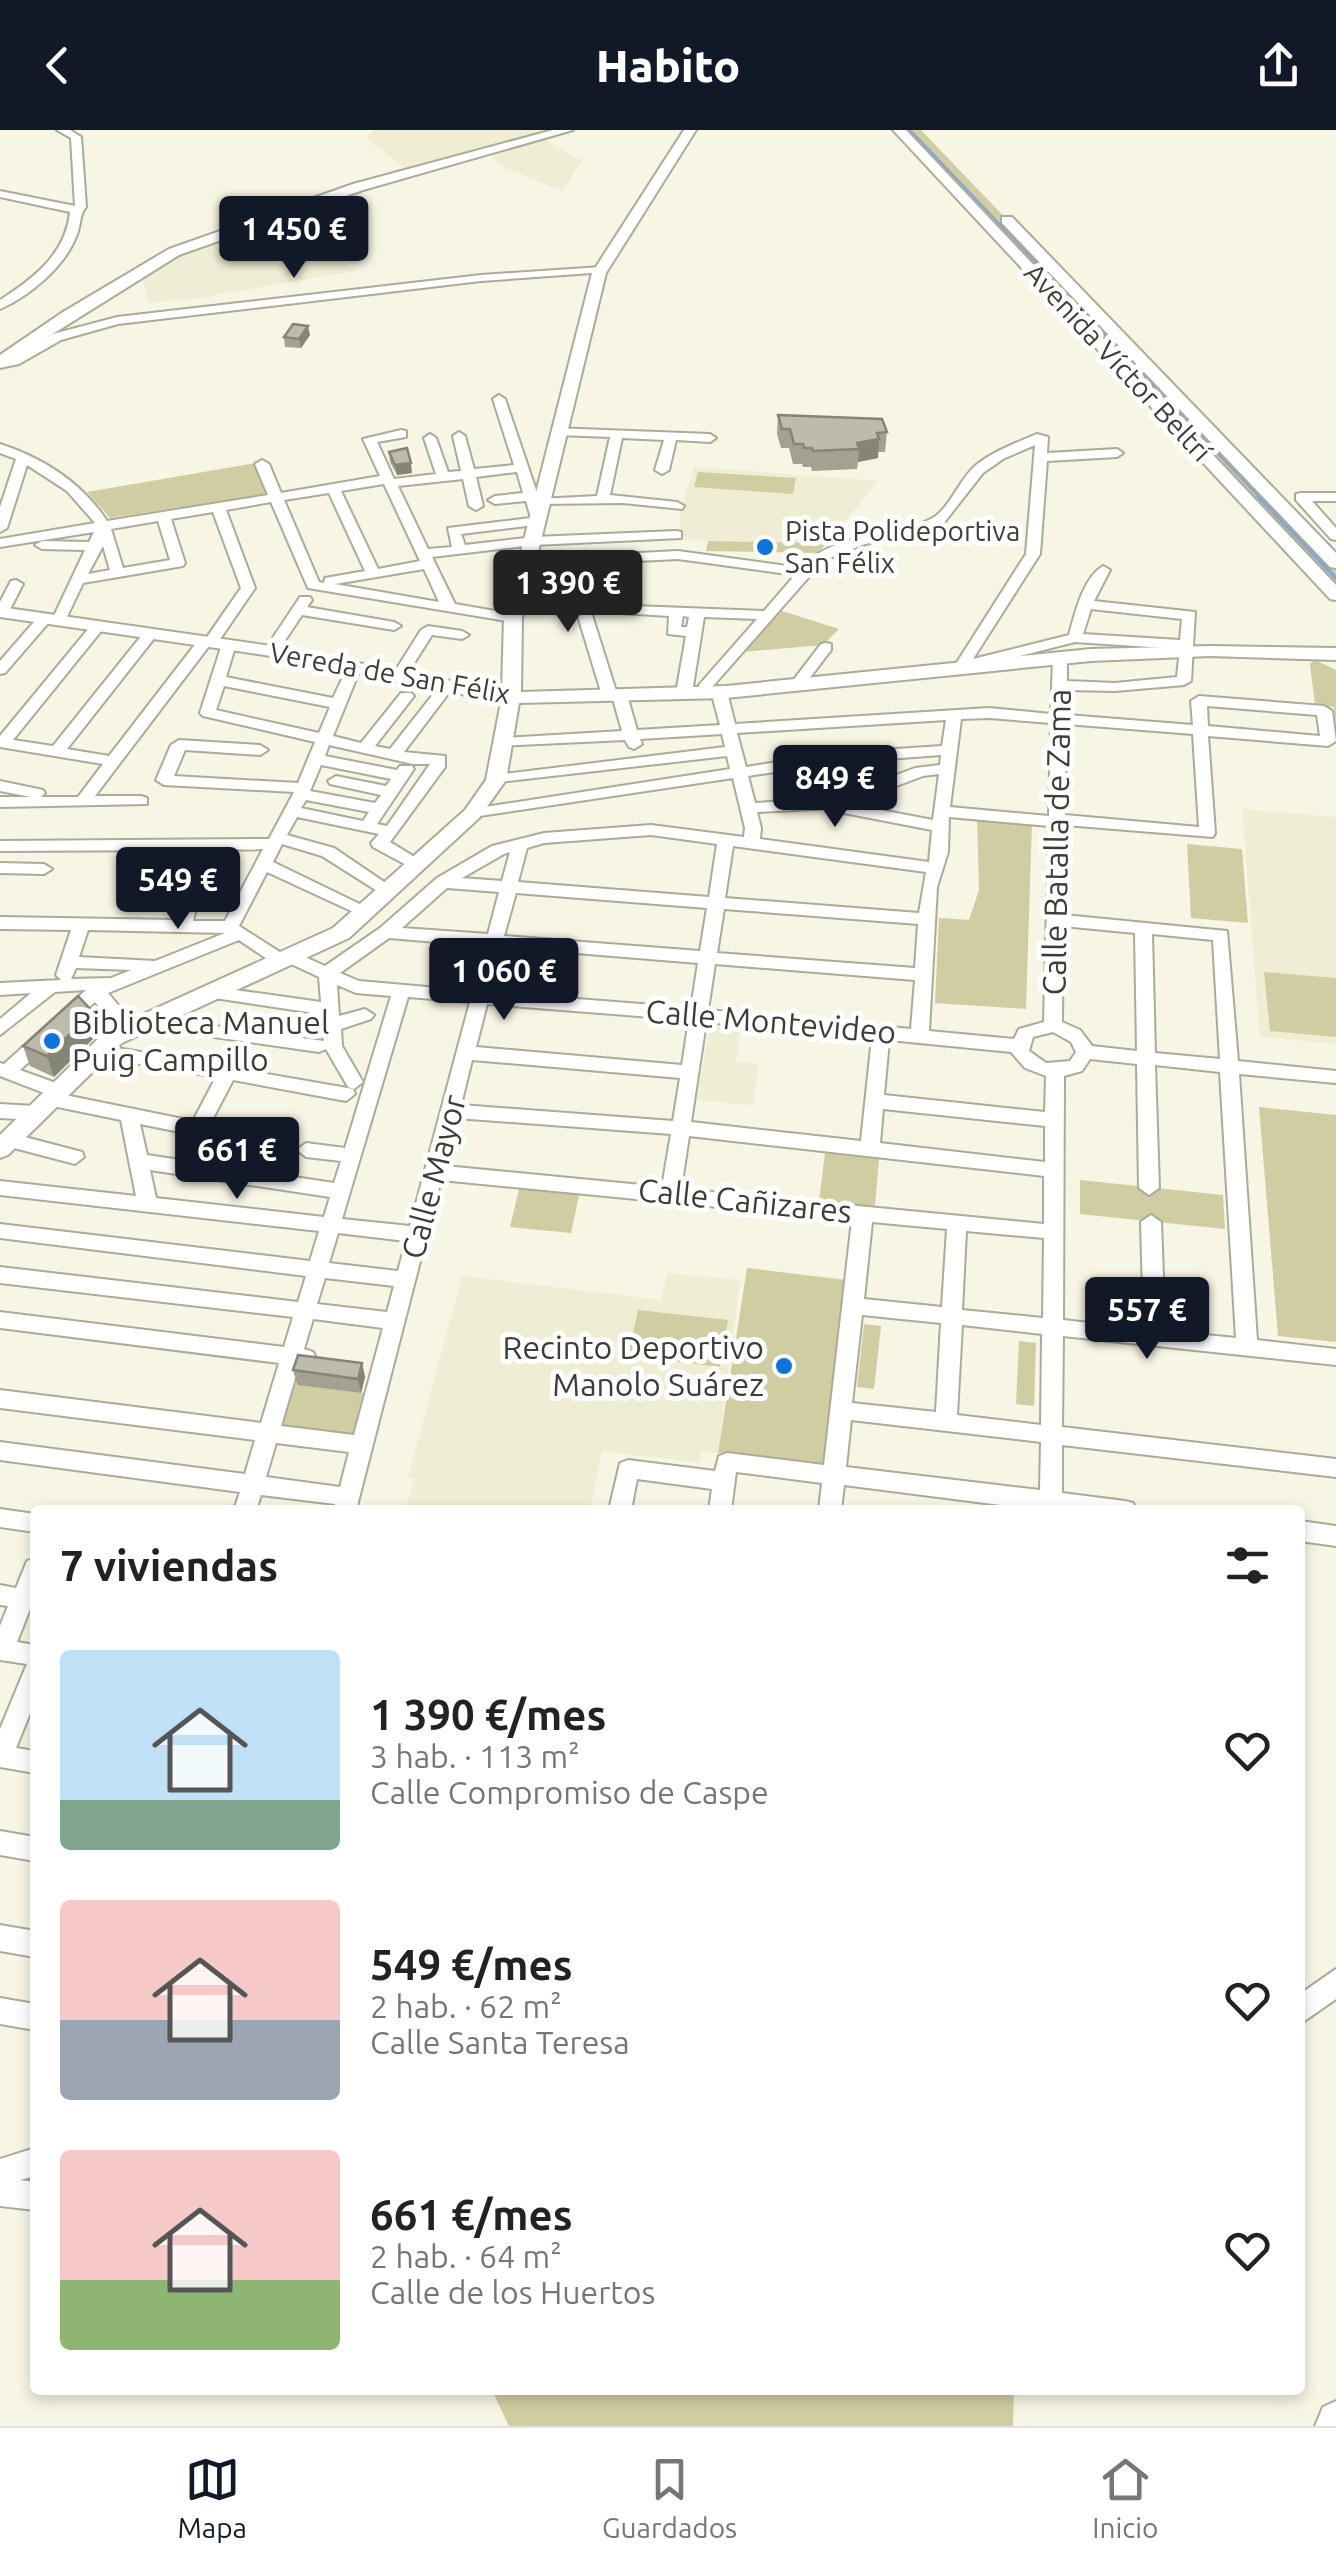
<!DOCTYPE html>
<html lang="es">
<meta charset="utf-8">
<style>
:root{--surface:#fff;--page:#f2f2f2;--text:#222;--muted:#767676;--line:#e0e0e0;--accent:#111827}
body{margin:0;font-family:Ubuntu,sans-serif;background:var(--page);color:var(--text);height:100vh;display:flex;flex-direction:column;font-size:38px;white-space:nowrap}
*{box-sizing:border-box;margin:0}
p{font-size:32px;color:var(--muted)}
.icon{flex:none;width:55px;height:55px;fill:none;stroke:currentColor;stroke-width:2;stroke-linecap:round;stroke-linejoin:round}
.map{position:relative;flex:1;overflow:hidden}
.panel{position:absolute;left:30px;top:1375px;width:1275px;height:890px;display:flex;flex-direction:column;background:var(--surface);border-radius:10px;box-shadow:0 5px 15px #0003}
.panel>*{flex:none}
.price{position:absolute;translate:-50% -85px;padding:0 22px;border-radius:10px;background:var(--accent);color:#fff;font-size:32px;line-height:65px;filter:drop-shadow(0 2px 5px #0008)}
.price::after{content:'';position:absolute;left:50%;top:60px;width:30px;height:22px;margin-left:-15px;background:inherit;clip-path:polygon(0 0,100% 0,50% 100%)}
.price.selected{background:#222;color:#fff}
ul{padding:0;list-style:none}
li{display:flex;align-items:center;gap:30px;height:250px;padding:0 30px}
li span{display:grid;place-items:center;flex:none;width:280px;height:200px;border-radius:10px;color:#555}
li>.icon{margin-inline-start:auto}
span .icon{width:120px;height:120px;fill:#fffc;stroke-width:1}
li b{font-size:42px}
h2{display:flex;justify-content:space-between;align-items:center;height:120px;padding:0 30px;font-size:42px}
header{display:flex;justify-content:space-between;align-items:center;height:130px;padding:0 30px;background:var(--accent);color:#fff;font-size:45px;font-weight:800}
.menu{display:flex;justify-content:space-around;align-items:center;height:140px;border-top:2px solid var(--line);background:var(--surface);font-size:28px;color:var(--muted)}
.menu a{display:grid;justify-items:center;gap:5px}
.menu .selected{color:var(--accent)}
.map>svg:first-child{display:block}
</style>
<header><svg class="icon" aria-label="back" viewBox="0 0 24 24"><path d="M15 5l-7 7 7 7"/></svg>Habito<svg class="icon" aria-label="share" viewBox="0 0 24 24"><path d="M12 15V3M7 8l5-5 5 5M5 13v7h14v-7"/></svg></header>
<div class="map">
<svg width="1336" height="2296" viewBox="0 0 1336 2296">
<rect width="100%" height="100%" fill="#f7f5e3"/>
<g fill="#efedd3">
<path d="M374 0H567L541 8 583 31 561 61 499 35 488 22 409 41 366 8Z"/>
<path d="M293 79 354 141 198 168 149 173 140 139Z"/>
<path d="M694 337 878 351 827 413 678 410 681 379Z"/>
<path d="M1242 679 1336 687V914L1260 907Z"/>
<path d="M710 893 741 896 736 932 758 934 753 975 697 970Z"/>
<path d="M668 1143 740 1150 718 1323 701 1321 699 1333 602 1321 590 1380H406L414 1349 408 1348 462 1146 661 1170Z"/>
</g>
<g fill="#d1cda2">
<path d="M899 0H921L1336 433V465Z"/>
<path d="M256 333 267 364 110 388 87 362Z"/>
<path d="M698 342 796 348 793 364 694 357Z"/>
<path d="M708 411 827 413 818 423 706 421Z"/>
<path d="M779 480 839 499 823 515 742 522Z"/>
<path d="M1315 530 1336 540V597L1334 577 1315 575 1310 534Z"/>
<path d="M977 686 1032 691 1026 879 935 873 939 788 969 790 979 760Z"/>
<path d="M1187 714 1242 719 1248 793 1191 788Z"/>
<path d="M1264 842 1336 848V907L1270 901Z"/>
<path d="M1259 977 1336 985V1212L1278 1206Z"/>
<path d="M825 1023 879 1029 875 1076 819 1071Z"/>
<path d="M1080 1050 1223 1065 1225 1099 1080 1084Z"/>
<path d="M520 1055 580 1061 571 1103 510 1097Z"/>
<path d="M747 1138 846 1150 825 1336 718 1323Z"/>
<path d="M638 1180 728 1190 720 1237 628 1226Z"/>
<path d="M864 1194 881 1196 874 1259 857 1257Z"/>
<path d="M1019 1211 1036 1213 1034 1276 1016 1274Z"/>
<path d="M292 1254 370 1264 358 1305 278 1296Z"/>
<path d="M492 2260H1014L1013 2296H509Z"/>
</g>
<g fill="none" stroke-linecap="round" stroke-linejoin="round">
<path stroke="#89a6cc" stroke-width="2.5" d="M910 0 1261 369"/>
<path stroke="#89a6cc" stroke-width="4" d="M1258 366 1336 448"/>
<defs>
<g id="minor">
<path d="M57 0H70L81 7 86 77C79 85 81 96 76 107 64 137 30 166 0 179V170C33 149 66 124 70 82L0 67V61L75 76 71 8Z"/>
<path d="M601 137 605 138V142L481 151 118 194 61 210 19 234 0 238V230L11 228 53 204 117 187 481 145Z"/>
<path d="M499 265 505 269 539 369 597 366 610 307 558 305 552 301 553 298 710 304 716 308 710 312 676 310 669 340 662 344 655 340 664 310 622 308 610 365 677 372 684 376 682 379 623 373 540 374 544 394 461 404 465 415 534 407 676 401 681 402V408L534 415 432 427 455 474 518 485 520 488 513 492 308 458 271 372 226 380 255 458 216 515 209 516 95 666H141L147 668V674L0 677V667H31L0 661V651L43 660 45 663 41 667H78L103 634 0 617V606L94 492 106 495 13 610 53 616 146 500H156V506L67 619 109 626 200 508 207 507 241 458 213 382 171 389 185 433 183 436 83 453 64 493H54L52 490 85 420 42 419 35 415 42 411 89 412 94 402 0 417V409L95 393 67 361 27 335 7 398 0 402V377L16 329 0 323V314C43 328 82 353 107 391L268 365 255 334 262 330 269 334 281 363 380 346 363 309 401 300 406 301V307L377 312 394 349 436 344 424 308 430 304 436 308 448 342 461 341 453 306 459 302 465 306 474 339 514 335 493 269ZM517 342 523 363 495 366 488 370 495 374 526 371 531 388 448 398 452 417 428 419 398 356 463 349 469 376 476 380 483 376 476 347ZM384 354 420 431 378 439 341 361ZM329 363 365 441 325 448 324 453 319 452 284 370ZM158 391 170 430 123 438 111 399ZM103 416 110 440 88 444ZM424 439 439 472 335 454Z"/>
<path d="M1037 304 1048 307 1047 323 1117 319 1123 323 1117 327 1047 331 1040 424 973 529 1069 505C1075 483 1083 448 1103 436L1110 440 1094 471 1195 482 1191 551 1184 555 1115 561 1067 560V585L1193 595 1191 571 1199 566 1324 576 1332 581 1336 611 1328 616 1208 606 1215 703 1213 707 1065 695 1064 785 1227 801 1238 931 1336 941V953L1239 944 1257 1210 1336 1219V1235L1063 1206 1062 1297 1336 1329V1347L1062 1315V1363L1125 1371 1133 1373 1136 1380H1040L844 1355 841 1380H819L822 1353 736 1342 731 1380H709L712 1359 637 1349 631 1380H609L620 1333 628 1330 715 1341 719 1326 727 1323 824 1335 852 1090 441 1050 356 1380H334L335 1374 261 1365 256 1380H234L240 1362 0 1330V1312L245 1344 255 1310 0 1278V1260L261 1293 279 1233 0 1198V1182L284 1217 293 1187 0 1153V1137L298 1172 306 1146 0 1108V1094L310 1131 319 1101 0 1065V1051L136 1066 121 990 53 976 45 971 44 963 0 946V933L4 934 86 860 55 862 0 905V889L31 863 0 865V853L61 850 56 845 71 800 0 799V787L176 790 192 720 0 721V711L269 709 294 662 164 655 156 650 171 615 179 610 260 615 268 620 260 625 185 620 174 646 298 653 315 612 203 586 200 583 222 514 229 510 236 514 226 547 333 568 349 534H359L361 537 333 606 361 613 401 563H411L414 566 375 616 390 619 442 553H452L454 556 404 622 445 626V637L390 712 426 734 418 739 412 738 373 717 371 713 379 704 297 687 287 705 334 718 396 760 388 765 382 764 322 726 282 714 273 732 374 781 366 787 360 785 267 742 239 796 283 824 296 823 325 836 380 798 437 748 492 716 544 703 651 695 744 707 745 698 733 648 466 688 464 684 472 679 730 639 727 626 490 653V647L496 645 725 617 722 604 640 609 642 614 634 619 629 617 625 610 498 616 495 613 503 608 622 601 613 569 602 565 562 434 526 436 519 432 521 429 678 421 802 438C835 400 890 409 931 389 949 380 959 350 975 336 993 321 1016 313 1037 304ZM1035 315 1026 424 954 537 961 541 1075 512 1180 519 1177 547 1115 553 1067 551V528L1060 524 1053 528 1051 584 989 578 735 594 727 562 719 557 713 559V556L823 431 862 415 943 394 983 343 1003 329ZM678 429 795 445 764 481 634 476V455H583L576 434ZM621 462V483L669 486 668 504 686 506 676 563 684 568 692 563 704 487 757 489 699 555 701 566 712 565 720 595 637 600 627 565 616 561 585 463ZM1091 479 1182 489 1180 510 1083 504ZM683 486 689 487 687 497H681ZM224 556 330 577 319 603 216 580ZM1207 576 1317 585 1320 606 1208 596ZM989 588 1051 593 1049 686 950 677 961 589ZM946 590 942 616 834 623 746 637 737 603ZM1066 594 1193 604 1199 697 1065 685ZM329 615 413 634H430L387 696 377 694 414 639 412 636H400L397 640 325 626ZM941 625 940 635 915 638 835 668 755 673 748 646 834 633ZM321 635 391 649 386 656 336 646 328 651 330 654 381 665 375 673 310 661ZM939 644 933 690 849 674 923 646ZM306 670 369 682 363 691 301 678ZM834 678 844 683 932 700 929 732 760 709 761 698 757 682ZM949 687 1049 696 1044 892 1019 899 1014 909 929 901 937 757 948 722ZM651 705 717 714 709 767 518 752 527 718 544 713ZM733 716 926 742 919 783 725 768ZM263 719 225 791H193L209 720ZM510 722 502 751 462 748 504 724ZM447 758 499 762 488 804 402 798ZM516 763 707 778 700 821 504 806ZM724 779 918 794 915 838 717 823ZM1063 796 1135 803 1137 921 1092 916 1080 900 1062 892ZM88 800 225 803 155 831 79 827ZM1152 804 1213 810 1220 929 1155 923ZM389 808 485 816 473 861 359 851 340 843ZM239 810 276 835 289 833 319 847 321 872 207 856 198 862 201 866 321 884 324 911 142 886 136 888 133 893 108 863ZM502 817 698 833 691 878 490 862ZM715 834 915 850 911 899 708 880ZM76 838 131 840 111 848 71 849ZM337 855 356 863 391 866 345 1018 306 1013 297 1020 306 1027 341 1031 334 1053 147 1025 140 994 274 1021 283 1014 281 1009 210 994 233 950 346 971 355 964 353 959 100 915 94 917 91 921 100 927 216 947 193 991 65 965 64 956 20 940 95 872 122 902H134L136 896 319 922 326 919 348 957 354 959 363 952 342 916 341 899 371 889 374 885 365 879 339 886ZM408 867 470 872 410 1096 342 1089ZM487 874 689 890 682 935 476 917ZM706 892 872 908 861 1011 691 992ZM1053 902 1071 912 1076 922 1070 931 1046 933 1029 921 1033 907ZM889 910 1011 922 1025 938 1046 946 1045 982 884 965ZM1090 929 1137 934 1139 1058 1149 1065 1159 1058 1155 935 1220 942 1236 1208 1165 1201 1161 1092 1151 1085 1141 1092 1144 1199 1063 1190 1064 946 1082 941ZM472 930 680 948 673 991 461 975ZM883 979 1045 996V1032L880 1013ZM457 988 671 1004 662 1057 445 1036ZM689 1006 1044 1046V1094L681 1059ZM150 1040 330 1067 324 1087 156 1068ZM872 1092 947 1099 942 1177 864 1169ZM966 1101 1044 1108 1043 1188 962 1180ZM338 1103 406 1111 398 1141 329 1133ZM325 1148 394 1156 387 1182 317 1174ZM862 1185 941 1193 936 1282 852 1273ZM313 1189 383 1198 354 1305 281 1296 299 1235 313 1234 316 1228 313 1222 304 1219ZM962 1195 1042 1204 1041 1295 957 1285ZM851 1290 1041 1312 1040 1360 846 1337ZM276 1313 349 1322 340 1357 266 1347Z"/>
<path d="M1301 363H1336V371H1312L1336 398V410L1331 409 1296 370V364Z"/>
<path d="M16 450 23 454 7 485 0 486V472L11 451Z"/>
<path d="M300 467H310L312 470 307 477 394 492 401 496 394 500 302 485 276 524H266L264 521Z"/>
<path d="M45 484 52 488 50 491 5 543 0 544V531L40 485Z"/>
<path d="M428 496 462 501 469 505 462 509 432 505 404 549H394L392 546 421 500Z"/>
<path d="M826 513 831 514V520L802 558H792V552L821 514Z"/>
<path d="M0 733 44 734 52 739 44 744 0 743Z"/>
<path d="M0 974 35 976 44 983 35 990 0 988Z"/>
<path d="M21 1006 82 1022 84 1027 75 1034 14 1018 12 1013Z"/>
<path d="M0 1379 35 1384V1402L0 1397Z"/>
<path d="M1300 1391 1336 1396V1416L1300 1411Z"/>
<path d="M35 1428V1466L17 1512 35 1515V1571L16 1618 35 1621V1643L0 1637V1599L27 1534 0 1530V1496L8 1476 0 1475V1455L16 1458 27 1431Z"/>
<path d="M0 1701 35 1707V1731L0 1725Z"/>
<path d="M0 1795 35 1801V1827L0 1821Z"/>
<path d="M1336 1839V1869L1300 1894V1864Z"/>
<path d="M0 1868 35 1874V1900L0 1894Z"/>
<path d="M35 2018V2046L20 2050 35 2052V2080L0 2076V2029Z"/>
</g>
<g id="major">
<path d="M553 0H573L363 60 179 125 0 237V225L63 182 169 119 353 54Z"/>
<path d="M684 0H696L606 143 522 488 521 562 726 556 1091 519 1210 516 1336 518V530L1210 526 1091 531 726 568 519 573 506 650 479 688 349 808 122 913 8 1025 0 1028V1005L106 901 333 798 465 680 486 650 501 572 271 526 0 487V477L271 516 502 561 504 488 592 143Z"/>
<path d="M893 0H906L1336 455V470L1330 469Z"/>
<path d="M1002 87H1012L1336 423V438L1330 437 1002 93Z"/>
<path d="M1336 2271V2296H1315L1323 2277Z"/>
</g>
</defs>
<use href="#minor" stroke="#acaa99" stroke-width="4"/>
<use href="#major" stroke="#acaa99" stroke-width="4"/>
<use href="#minor" fill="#fff" fill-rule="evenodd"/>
<use href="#major" fill="#fff" fill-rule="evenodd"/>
</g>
<g fill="#a3a292">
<path d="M310 205 301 218 285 217 284 207Z"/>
<path d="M778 285 887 302 885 322H878V328L858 332 857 339 812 341 811 337H803L802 334H793L789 318H781L777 304Z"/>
<path d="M389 322 412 343 397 345 390 332Z"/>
<path d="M93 882 99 903 54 947 30 936 23 916Z"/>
<path d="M362 1233 365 1247 361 1263 297 1255 293 1240Z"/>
</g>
<g fill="#848477">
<path d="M308 196 310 205 301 218 299 209Z"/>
<path d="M879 309 878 328 858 332 859 319 857 313Z"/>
<path d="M411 333 412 343 397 345 395 335Z"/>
<path d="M93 882 99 903 54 947 47 926Z"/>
<path d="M362 1233 365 1247 361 1263 358 1249Z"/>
</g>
<g fill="#bdbcaa" stroke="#848477" stroke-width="2.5">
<path d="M293 194 308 196 299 209 284 207Z"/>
<path d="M778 285 882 289 887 302 877 303 879 309 857 313 859 319 813 321 812 318H804L803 314H794L790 299H782Z"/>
<path d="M407 318 411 333 395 335 389 322Z"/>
<path d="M78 866 93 882 47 926 23 916Z"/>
<path d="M298 1225 362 1233 358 1249 293 1240Z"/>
</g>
<g fill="#0e73db" stroke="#fff" stroke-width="4">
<circle cx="765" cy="417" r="10"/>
<circle cx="52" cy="911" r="10"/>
<circle cx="784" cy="1236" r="10"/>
</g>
<g text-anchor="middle" stroke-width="10" stroke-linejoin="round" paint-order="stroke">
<g font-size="28" fill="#3d3d36" stroke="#fff">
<text transform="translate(1118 232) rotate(47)" y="10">Avenida Víctor Beltrí</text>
<text transform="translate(390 543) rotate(10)" y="10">Vereda de San Félix</text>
</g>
<g font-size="28" fill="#3d3d36" stroke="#fff" text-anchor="start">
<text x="785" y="411">Pista Polideportiva<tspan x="785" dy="32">San Félix</tspan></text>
</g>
<g font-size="32" fill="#3d3d36" stroke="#fff">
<text transform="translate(1057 712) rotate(-89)" y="11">Calle Batalla de Zama</text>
<text transform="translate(771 892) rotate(5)" y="11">Calle Montevideo</text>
<text transform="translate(434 1047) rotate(-75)" y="11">Calle Mayor</text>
<text transform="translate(745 1071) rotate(6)" y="11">Calle Cañizares</text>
</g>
<g font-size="32" fill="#3d3d36" stroke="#fff" text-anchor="start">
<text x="72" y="904">Biblioteca Manuel<tspan x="72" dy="37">Puig Campillo</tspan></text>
<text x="764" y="1229" text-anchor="end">Recinto Deportivo<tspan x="764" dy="37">Manolo Suárez</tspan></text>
</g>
</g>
</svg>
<b class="price" style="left:294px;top:151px">1 450 €</b>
<b class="price selected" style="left:568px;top:505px">1 390 €</b>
<b class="price" style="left:835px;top:700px">849 €</b>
<b class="price" style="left:178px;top:802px">549 €</b>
<b class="price" style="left:504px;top:893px">1 060 €</b>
<b class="price" style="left:237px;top:1072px">661 €</b>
<b class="price" style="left:1147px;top:1232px">557 €</b>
<section class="panel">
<h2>7 viviendas<svg class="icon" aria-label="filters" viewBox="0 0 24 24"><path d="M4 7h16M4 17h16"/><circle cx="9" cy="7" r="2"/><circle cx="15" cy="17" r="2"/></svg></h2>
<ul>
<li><span style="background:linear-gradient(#bfe0f5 75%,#7fa58c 0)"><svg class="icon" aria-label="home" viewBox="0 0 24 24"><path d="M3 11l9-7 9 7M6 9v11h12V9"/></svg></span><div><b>1 390 €/mes</b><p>3 hab. · 113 m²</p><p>Calle Compromiso de Caspe</p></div><svg class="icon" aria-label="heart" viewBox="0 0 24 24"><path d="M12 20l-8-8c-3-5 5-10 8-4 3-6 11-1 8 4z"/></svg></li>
<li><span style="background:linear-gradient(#f6c9c9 60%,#9aa5b1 0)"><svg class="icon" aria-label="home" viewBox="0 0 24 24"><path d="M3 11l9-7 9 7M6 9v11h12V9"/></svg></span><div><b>549 €/mes</b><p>2 hab. · 62 m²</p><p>Calle Santa Teresa</p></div><svg class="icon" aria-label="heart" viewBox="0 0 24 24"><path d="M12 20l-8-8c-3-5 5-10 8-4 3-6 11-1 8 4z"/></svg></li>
<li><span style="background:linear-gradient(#f6c9c9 65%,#8fb573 0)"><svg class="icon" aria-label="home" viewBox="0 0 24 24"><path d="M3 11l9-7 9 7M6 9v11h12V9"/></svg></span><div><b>661 €/mes</b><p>2 hab. · 64 m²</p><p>Calle de los Huertos</p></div><svg class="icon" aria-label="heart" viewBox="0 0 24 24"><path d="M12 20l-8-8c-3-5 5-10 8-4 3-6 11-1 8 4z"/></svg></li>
</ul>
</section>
</div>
<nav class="menu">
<a class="selected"><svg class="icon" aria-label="map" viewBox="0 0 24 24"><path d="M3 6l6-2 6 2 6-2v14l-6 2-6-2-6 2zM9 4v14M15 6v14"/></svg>Mapa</a>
<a><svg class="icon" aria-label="saved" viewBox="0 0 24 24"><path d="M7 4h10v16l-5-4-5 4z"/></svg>Guardados</a>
<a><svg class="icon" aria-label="home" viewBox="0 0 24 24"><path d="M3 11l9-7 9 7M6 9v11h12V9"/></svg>Inicio</a>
</nav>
